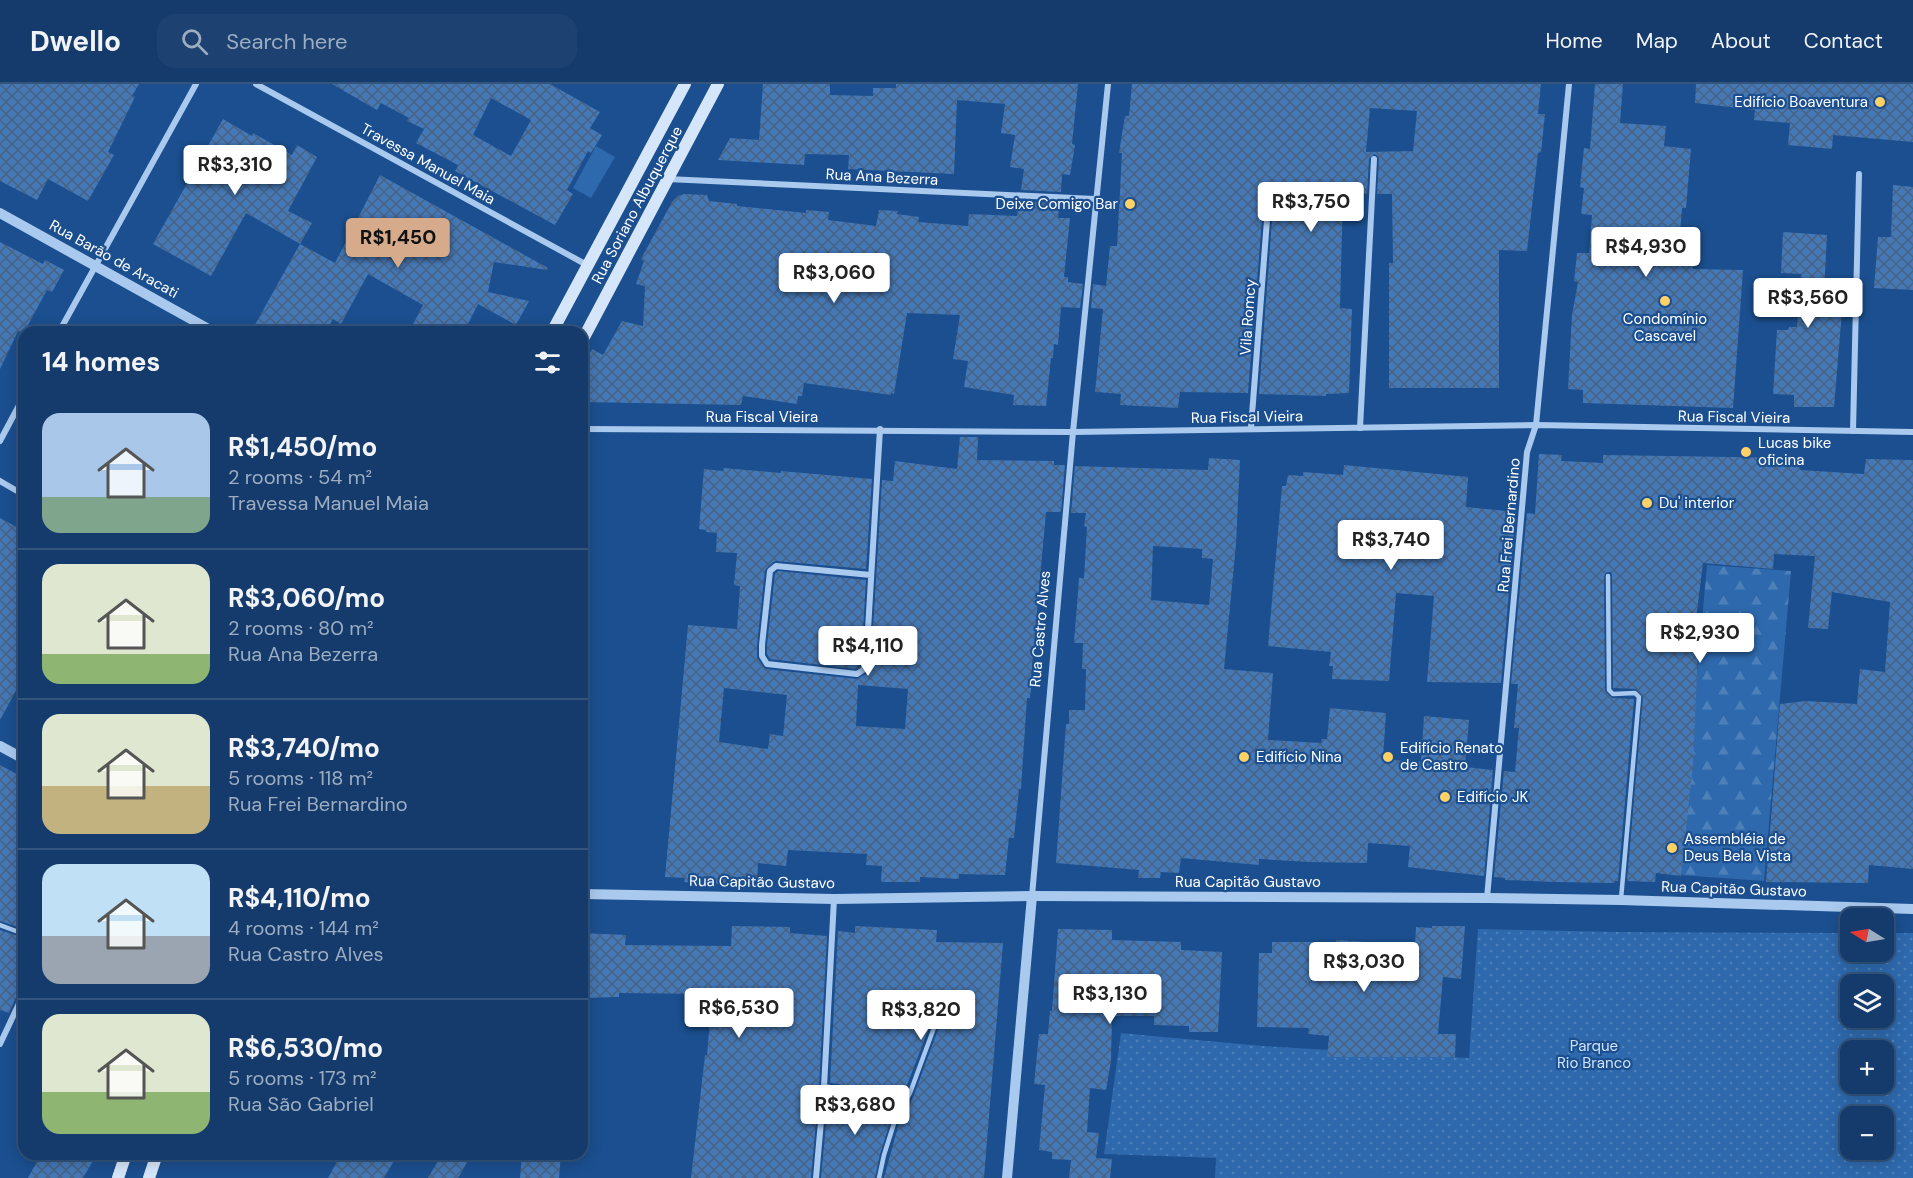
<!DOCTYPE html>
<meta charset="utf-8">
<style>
:root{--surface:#143b6b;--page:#1d4271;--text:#f1f3f6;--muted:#9dadc1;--line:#33557e;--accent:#d6ab8b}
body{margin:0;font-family:"DM Sans",sans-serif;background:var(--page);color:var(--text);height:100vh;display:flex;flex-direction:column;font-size:22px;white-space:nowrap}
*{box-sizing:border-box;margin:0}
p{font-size:20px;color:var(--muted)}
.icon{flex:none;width:33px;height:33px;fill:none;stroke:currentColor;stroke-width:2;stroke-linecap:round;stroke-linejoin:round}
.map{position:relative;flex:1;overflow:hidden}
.panel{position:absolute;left:18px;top:242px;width:570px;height:834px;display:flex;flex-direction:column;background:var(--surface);border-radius:18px;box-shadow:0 3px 15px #0003,0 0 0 2px var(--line)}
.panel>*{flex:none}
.needle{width:39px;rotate:281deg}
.buttons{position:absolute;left:1840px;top:824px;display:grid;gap:12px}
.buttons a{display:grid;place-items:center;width:54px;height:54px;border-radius:12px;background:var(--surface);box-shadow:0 3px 15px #0003,0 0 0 2px var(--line);font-size:30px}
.price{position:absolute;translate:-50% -51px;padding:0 14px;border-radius:6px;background:#fff;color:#222;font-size:20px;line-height:39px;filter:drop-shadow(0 2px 3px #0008)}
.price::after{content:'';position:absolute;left:50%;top:36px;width:18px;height:14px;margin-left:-9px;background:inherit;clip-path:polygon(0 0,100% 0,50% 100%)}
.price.on{background:var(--accent);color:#111}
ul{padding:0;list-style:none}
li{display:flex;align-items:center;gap:18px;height:150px;padding:0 24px}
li+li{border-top:2px solid var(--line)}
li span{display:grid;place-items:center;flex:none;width:168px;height:120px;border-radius:18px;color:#555}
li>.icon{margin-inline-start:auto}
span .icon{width:72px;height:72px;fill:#fffc;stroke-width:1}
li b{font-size:26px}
h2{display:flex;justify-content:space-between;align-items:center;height:72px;padding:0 24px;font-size:26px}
header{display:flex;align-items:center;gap:36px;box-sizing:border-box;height:84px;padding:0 30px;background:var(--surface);border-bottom:2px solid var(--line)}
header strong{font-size:28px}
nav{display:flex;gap:33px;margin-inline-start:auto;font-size:21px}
.search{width:420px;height:54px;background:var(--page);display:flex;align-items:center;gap:15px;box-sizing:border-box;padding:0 21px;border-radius:18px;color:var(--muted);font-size:22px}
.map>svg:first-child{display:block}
</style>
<header>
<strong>Dwello</strong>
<div class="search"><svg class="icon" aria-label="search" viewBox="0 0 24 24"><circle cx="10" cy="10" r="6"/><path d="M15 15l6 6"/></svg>Search here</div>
<nav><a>Home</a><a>Map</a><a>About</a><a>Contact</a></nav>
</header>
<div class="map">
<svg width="1913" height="1094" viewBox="0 0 1913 1094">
<defs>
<pattern id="grass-dots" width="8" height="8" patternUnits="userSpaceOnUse" patternTransform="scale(1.5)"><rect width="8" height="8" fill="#2e69ad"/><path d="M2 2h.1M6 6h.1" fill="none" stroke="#4d80b9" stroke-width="1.8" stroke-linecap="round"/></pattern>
<pattern id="forest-firs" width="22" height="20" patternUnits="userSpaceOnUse" patternTransform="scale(1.5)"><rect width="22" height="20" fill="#2e69ad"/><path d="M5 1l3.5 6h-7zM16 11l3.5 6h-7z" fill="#4d80b9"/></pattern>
<pattern id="building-cross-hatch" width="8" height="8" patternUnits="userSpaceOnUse" patternTransform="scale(1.5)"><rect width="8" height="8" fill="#4478b7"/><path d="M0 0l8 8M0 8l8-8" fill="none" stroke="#486282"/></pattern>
</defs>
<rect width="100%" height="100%" fill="#1b4f8f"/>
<path fill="url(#grass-dots)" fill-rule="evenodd" d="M1478 845 1617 848 1851 849V867H1884V849H1913V1094H1215L1216 1074 1104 1070 1121 949 1262 962 1469 974ZM1851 900H1884V933H1851ZM1851 966H1884V999H1851ZM1851 1032H1884V1065H1851Z"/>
<path fill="url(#forest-firs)" d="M1707 481 1791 487 1764 797 1679 791Z"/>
<g fill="#2e69ad">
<path d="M596 62 615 73 591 114 573 104Z"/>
<path d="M1347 1085 1450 1094H1345Z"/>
</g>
<g fill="url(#building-cross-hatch)" fill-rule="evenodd">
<path d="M0 0H139L132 12 135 13 108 68 114 71 88 117 48 95 37 116 0 97Z"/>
<path d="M332 0H550L600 28 590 44 602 51 591 69 588 67 567 106 573 110 555 141 455 87 458 81 416 59 424 45 407 37 409 34 381 19 377 26ZM491 14 531 36 511 72 473 51Z"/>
<path d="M763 0H830V11L873 12V4H896V0H1078L1072 60 1075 61 1070 91 1062 90 1061 108 1021 106 1024 85 1010 83 1015 51 1001 49 1005 20 957 16 954 90 848 85 849 71 805 70 804 81 718 76 730 54 759 56Z"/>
<path d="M1132 0H1541L1538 30H1545L1541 68 1538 69 1527 167 1499 166V304H1389V179H1393L1392 110H1377L1379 75 1377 71 1374 70 1369 75 1367 110 1343 109 1340 224 1352 225 1349 309 1326 310V312L1259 310 1273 123 1271 119 1268 118 1263 123 1248 309 1180 308 1178 324 1120 321 1121 310 1095 308 1103 225 1091 224 1093 200 1106 202 1110 162H1117L1122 69H1119L1125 32H1129ZM1370 24 1417 27 1413 67 1366 68Z"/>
<path d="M1595 0H1623L1620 39 1666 42 1664 62 1691 65 1686 124H1682L1678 174H1693V185L1743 186 1733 324 1583 319V306L1568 305 1572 231 1578 198 1574 197 1577 169H1589L1592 131 1581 130 1584 104 1580 103 1584 64 1590 65Z"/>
<path d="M1696 0H1913V58L1833 51 1832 65 1788 61 1790 39 1754 36 1755 26 1695 19Z"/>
<path d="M223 35 252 52 253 49 292 71 297 61 317 73 288 127 312 139 300 160 246 129 211 192 153 160Z"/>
<path d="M380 91 548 184 547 186 494 178 488 208 529 217 516 241 478 220 464 248H409L423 221 368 190 341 240 333 235 326 248H251L300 160 335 179Z"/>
<path d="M1893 101 1913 103V206L1874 204 1878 153H1891Z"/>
<path d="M684 110 707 111 709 117 737 120V122L806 129V126L829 128 828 136 876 142 879 126 898 127 897 130 919 133 918 138 968 142 969 130 1017 132 1019 117 1060 119 1058 134H1070L1064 193H1068V198L1083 200 1080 224 1061 223 1058 261 1054 260 1053 274H1051L1046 322 1013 321 1014 311 964 303 968 277 953 275 960 231 907 229 894 310 891 309V311L804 299 802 312H798L797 320 743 312 741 321 582 318V284L592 265 603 271 622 237 643 242 645 202 636 200 644 177 641 175 672 118 678 112Z"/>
<path d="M1783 148 1827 151 1823 227 1842 228 1834 323H1794V311L1773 310 1777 246H1788L1789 243H1797L1801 190 1781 189Z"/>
<path d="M0 158 43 180 45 176 64 186 52 208 47 206 23 250 18 247 0 285Z"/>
<path d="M960 353H978L977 376 1054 377V381H1065L1061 428H1046L1031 594H1032L1030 614H1027L1021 705H1019L1014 754H1009L1005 791 959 790V795L920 793V798H881L882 782 866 781 867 770 788 766 786 782 758 779 757 800H705L684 798 685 794 665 793 688 541 737 545 740 502 734 501 737 469 716 468 717 449 706 448V446L699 445 704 385 723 387 724 384 781 389V387L872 395 866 485 776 477 773 478 765 486 757 561V574L765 585 857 595 866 590 871 579 882 396 893 397 895 377 957 385ZM858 601 908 605 905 645 856 642ZM724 604 787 611 783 652 770 650 768 665 719 658Z"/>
<path d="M1539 370 1562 371 1561 377 1603 379V371L1801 374 1800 386 1864 390 1866 375 1913 376V785L1869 781 1868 799 1766 798 1780 620 1806 617 1857 620 1860 585 1885 588 1890 518 1832 508 1828 545 1808 544 1815 472 1774 470 1773 485 1703 479 1696 535H1702L1698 568 1693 681 1681 792 1656 789 1655 798 1627 797 1643 613 1636 605 1613 604 1612 492 1611 488H1607L1604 492 1605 607 1612 614 1634 615 1618 797H1615L1614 799 1556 798 1505 796V794L1494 793 1504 687 1515 688 1519 644H1514L1518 600H1511L1527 429 1535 430Z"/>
<path d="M1209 374 1240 376 1236 460 1224 585 1273 589 1268 656 1321 659 1322 655H1327L1330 624 1386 629 1383 675 1421 678 1424 632 1469 636 1465 683 1493 686 1484 792 1408 783 1410 762 1368 759 1367 779 1310 778 1259 775V781L1181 774 1179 789 1161 788 1160 794H1138L1139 786 1056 779 1066 640H1069V626H1085L1086 585H1082L1083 559H1074L1079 494H1084L1087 443 1084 442 1086 429H1071L1075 382 1208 386ZM1153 462 1202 465V474L1213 475 1209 521 1151 516Z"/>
<path d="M1344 381 1468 393 1466 423 1516 428 1501 599 1427 598 1434 512 1396 509 1389 597 1332 595 1333 582H1329L1331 568 1268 562 1282 402H1286L1288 391 1303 392V388L1343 391Z"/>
<path d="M0 434 24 447V592L0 636Z"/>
<path d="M778 487 866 496 861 578 859 582 856 585 770 575 767 570V561L775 490Z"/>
<path d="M0 681 24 694V845L0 837Z"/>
<path d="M732 842 790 843V849L827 852 819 1003 811 1094H691L705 971 707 972 712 910 619 909V913L582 914 583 849 626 851 625 861 731 862Z"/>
<path d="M855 842 937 846 936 858 1003 859 984 1094H884L900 1035 908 1024 914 1011 939 943 937 937H934L931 939 902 1014 890 1008 830 999 838 847 855 849Z"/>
<path d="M1432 842H1465L1461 895 1443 893 1438 950H1456L1455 973H1327L1329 952 1308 950 1309 944 1257 943 1259 869H1272V858H1336V856L1415 861 1416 843 1432 844Z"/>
<path d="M1058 845 1112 846V856L1181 858V866L1222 868 1218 948H1189V942L1154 941V932H1112L1111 977 1106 1006 1090 1004 1087 1048 1099 1049 1096 1074 1112 1075 1110 1094H1069L1071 1076 1052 1075V1068L1039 1066 1045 1001 1034 1000 1039 950H1048L1050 927H1052Z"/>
<path d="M0 846 24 854V904L19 907 9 929 0 926Z"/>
<path d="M829 1009 887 1018 897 1023 892 1032 880 1070 875 1094H821Z"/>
<path d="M41 1070H97L83 1094H28Z"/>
<path d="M341 1070H398L384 1094H328Z"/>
<path d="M442 1070H472L458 1094H428Z"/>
<path d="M522 1070H561L559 1094H520Z"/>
</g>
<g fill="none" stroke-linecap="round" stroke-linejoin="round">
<g stroke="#a9c9ee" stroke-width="4.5">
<path d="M1608 492 1609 606 1613 610 1635 609 1639 613 1621 815"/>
<path d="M0 841 24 850"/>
<path d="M879 1094 884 1071 896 1033 910 1009 935 941"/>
</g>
<g stroke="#a9c9ee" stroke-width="6">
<path d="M256 0 587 181"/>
<path d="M667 95 1095 115"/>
<path d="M59 248 196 0"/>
<path d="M1251 344 1268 123"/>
<path d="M1360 344 1374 75"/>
<path d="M582 345 1073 348 1536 341 1913 348"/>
<path d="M1853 347 1859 90"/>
<path d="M0 357 24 312"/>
<path d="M0 397 24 411"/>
<path d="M871 491 776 482 770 487 762 561V572L767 580 857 590 863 586 866 579 880 345"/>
<path d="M1032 812 1073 348 1108 0"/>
<path d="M1487 814 1527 368 1536 341 1569 0"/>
<path d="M0 960 24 909"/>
<path d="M824 1003 889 1013 904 1021"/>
<path d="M816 1094 824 1003 834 815"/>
</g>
<g stroke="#a9c9ee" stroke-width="10">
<path d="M0 129 214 248"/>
<path d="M0 662 24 675"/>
<path d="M582 810 834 815 1032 812 1487 814 1621 816 1913 825"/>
<path d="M1007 1094 1032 812"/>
</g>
<g stroke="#d6e6fa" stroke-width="12">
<path d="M552 248 685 0"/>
<path d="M582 257 718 0"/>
<path d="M118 1094 126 1070"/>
<path d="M149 1094 157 1070"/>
</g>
</g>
<g fill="#ffd166" stroke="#1b4f8f" stroke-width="2">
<circle cx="1880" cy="18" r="6"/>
<circle cx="1130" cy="120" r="6"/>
<circle cx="1665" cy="217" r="6"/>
<circle cx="1746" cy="368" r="6"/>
<circle cx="1647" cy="419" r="6"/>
<circle cx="1244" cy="673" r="6"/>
<circle cx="1388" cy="673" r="6"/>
<circle cx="1445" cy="713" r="6"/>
<circle cx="1672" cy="764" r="6"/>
</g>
<g text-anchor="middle" stroke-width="4.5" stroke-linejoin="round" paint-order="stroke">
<g font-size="15" fill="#fff" stroke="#1b4f8f" text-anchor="start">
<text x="1868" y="23" text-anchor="end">Edifício Boaventura</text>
<text x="1118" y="125" text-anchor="end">Deixe Comigo Bar</text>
<text x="1665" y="240" text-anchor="middle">Condomínio<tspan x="1665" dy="17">Cascavel</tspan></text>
<text x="1758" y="364">Lucas bike<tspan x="1758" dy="17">oficina</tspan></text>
<text x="1659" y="424">Du' interior</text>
<text x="1400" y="669">Edifício Renato<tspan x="1400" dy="17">de Castro</tspan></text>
<text x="1256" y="678">Edifício Nina</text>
<text x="1457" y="718">Edifício JK</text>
<text x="1684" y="760">Assembléia de<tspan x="1684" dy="17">Deus Bela Vista</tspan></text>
</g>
<g font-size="15" fill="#fff" stroke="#1b4f8f">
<text transform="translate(428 80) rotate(29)" y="5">Travessa Manuel Maia</text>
<text transform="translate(882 93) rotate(3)" y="5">Rua Ana Bezerra</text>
<text transform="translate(637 121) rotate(-62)" y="5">Rua Soriano Albuquerque</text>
<text transform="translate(114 175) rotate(29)" y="5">Rua Barão de Aracati</text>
<text transform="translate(1248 233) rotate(-86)" y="5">Vila Romcy</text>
<text x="762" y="338">Rua Fiscal Vieira</text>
<text transform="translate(1247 333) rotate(-1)" y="5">Rua Fiscal Vieira</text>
<text transform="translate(1734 333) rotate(1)" y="5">Rua Fiscal Vieira</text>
<text transform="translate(1509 441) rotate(-85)" y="5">Rua Frei Bernardino</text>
<text transform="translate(1040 545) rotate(-85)" y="5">Rua Castro Alves</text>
<text transform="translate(762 798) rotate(1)" y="5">Rua Capitão Gustavo</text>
<text x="1248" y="803">Rua Capitão Gustavo</text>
<text transform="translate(1734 805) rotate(2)" y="5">Rua Capitão Gustavo</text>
</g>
<g font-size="15" fill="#cfe3fa" stroke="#1b4f8f">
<text x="1594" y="967">Parque<tspan x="1594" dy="17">Rio Branco</tspan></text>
</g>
</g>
</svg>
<div class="buttons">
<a><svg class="needle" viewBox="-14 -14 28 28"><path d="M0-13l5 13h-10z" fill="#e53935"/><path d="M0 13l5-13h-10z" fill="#9dadc1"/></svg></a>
<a><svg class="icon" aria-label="layers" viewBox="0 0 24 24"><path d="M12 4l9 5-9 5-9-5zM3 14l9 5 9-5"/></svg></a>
<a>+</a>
<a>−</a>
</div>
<b class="price" style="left:235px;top:112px">R$3,310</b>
<b class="price" style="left:1311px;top:149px">R$3,750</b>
<b class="price on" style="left:398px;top:185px">R$1,450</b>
<b class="price" style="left:1646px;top:194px">R$4,930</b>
<b class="price" style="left:834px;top:220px">R$3,060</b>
<b class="price" style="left:1808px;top:245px">R$3,560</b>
<b class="price" style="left:1391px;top:487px">R$3,740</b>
<b class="price" style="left:1700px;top:580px">R$2,930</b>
<b class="price" style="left:868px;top:593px">R$4,110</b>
<b class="price" style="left:1364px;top:909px">R$3,030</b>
<b class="price" style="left:1110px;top:941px">R$3,130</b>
<b class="price" style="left:739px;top:955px">R$6,530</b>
<b class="price" style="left:921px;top:957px">R$3,820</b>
<b class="price" style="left:855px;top:1052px">R$3,680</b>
<section class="panel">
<h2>14 homes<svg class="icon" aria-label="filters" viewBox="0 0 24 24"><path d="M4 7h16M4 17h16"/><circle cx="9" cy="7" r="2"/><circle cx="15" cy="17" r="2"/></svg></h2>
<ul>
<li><span style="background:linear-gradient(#a9c7e8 70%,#7fa58c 0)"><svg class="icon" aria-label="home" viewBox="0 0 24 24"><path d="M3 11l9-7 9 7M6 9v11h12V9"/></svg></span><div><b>R$1,450/mo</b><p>2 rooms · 54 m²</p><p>Travessa Manuel Maia</p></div></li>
<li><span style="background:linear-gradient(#dfe7d0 75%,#8fb573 0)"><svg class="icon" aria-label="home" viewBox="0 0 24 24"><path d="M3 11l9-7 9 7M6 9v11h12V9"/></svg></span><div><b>R$3,060/mo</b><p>2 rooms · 80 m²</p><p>Rua Ana Bezerra</p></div></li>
<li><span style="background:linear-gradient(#dfe7d0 60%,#c2b280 0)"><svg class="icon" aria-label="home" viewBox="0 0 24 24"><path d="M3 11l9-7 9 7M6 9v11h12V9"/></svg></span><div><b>R$3,740/mo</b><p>5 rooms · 118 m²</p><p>Rua Frei Bernardino</p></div></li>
<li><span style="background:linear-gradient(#bfe0f5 60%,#9aa5b1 0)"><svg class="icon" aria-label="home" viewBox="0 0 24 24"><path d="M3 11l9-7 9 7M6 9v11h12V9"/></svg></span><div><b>R$4,110/mo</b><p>4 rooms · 144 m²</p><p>Rua Castro Alves</p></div></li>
<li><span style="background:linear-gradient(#dfe7d0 65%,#8fb573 0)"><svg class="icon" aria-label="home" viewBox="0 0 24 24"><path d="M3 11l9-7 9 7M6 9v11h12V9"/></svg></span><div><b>R$6,530/mo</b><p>5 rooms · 173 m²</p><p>Rua São Gabriel</p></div></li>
</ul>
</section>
</div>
